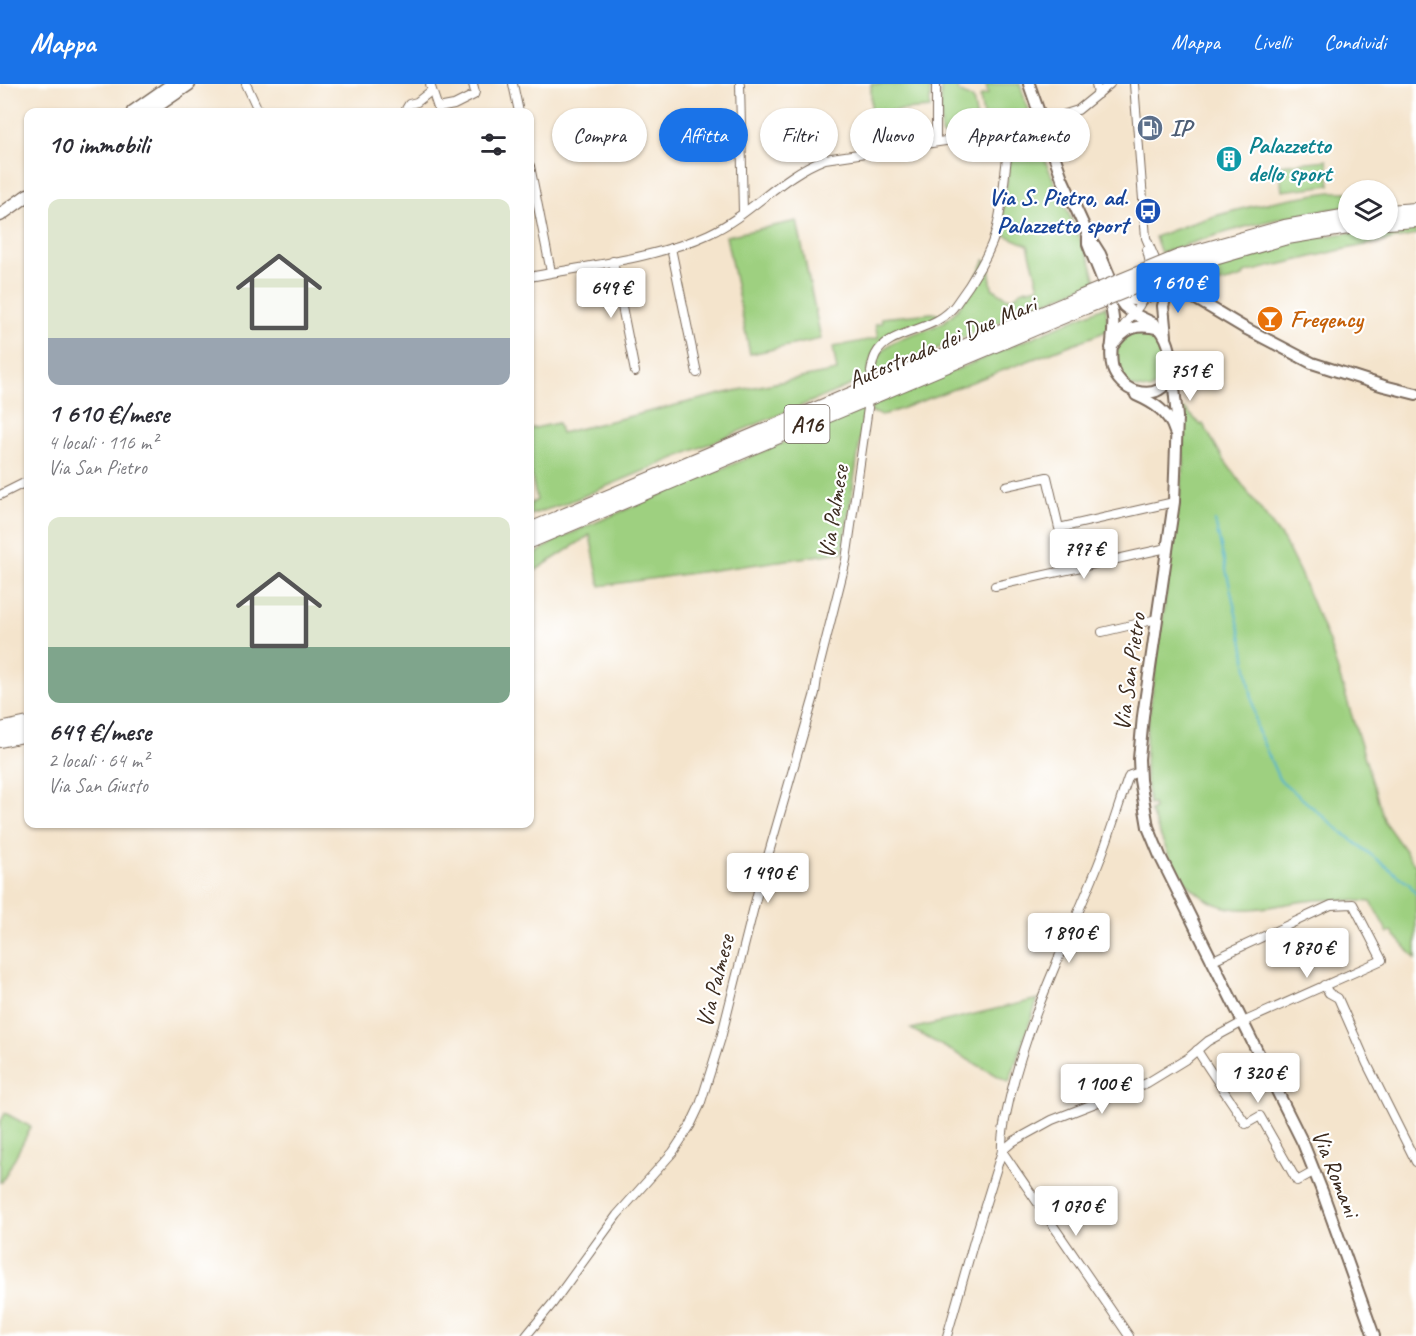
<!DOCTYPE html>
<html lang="it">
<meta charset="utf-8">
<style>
:root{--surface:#fff;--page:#f2f2f3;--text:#2b2b33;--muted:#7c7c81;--accent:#1a73e8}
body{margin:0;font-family:Caveat,sans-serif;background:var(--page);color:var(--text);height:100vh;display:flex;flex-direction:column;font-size:22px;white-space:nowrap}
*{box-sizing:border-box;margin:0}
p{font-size:20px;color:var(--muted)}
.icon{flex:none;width:33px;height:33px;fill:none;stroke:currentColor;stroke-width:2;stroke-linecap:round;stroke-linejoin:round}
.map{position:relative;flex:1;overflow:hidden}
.sheet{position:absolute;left:24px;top:24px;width:510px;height:720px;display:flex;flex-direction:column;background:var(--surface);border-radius:12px;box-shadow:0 2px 4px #0004}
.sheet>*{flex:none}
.top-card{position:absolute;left:552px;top:24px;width:570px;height:54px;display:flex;gap:12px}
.tools{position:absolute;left:1338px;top:96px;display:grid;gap:12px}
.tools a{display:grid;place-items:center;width:60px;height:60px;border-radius:50%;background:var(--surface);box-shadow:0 2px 4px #0004;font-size:30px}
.price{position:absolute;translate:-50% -51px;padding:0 14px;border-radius:6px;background:#fff;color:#222;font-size:20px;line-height:39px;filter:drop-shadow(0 2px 3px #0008)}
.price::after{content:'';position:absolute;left:50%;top:36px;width:18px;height:14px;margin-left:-9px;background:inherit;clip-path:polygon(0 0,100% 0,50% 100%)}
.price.on{background:var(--accent);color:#fff}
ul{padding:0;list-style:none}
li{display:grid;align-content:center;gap:12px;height:318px;padding:0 24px}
li span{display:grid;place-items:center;height:186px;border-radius:12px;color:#555}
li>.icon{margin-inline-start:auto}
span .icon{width:108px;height:108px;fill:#fffc;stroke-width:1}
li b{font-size:26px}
h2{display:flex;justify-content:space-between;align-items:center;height:72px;padding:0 24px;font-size:26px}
.tag{padding:0 21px;border-radius:27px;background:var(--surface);box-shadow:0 2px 4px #0004;font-size:21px;line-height:54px}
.tag.on{background:var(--accent);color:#fff}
header{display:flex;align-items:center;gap:36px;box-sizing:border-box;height:84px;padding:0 30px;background:var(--accent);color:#fff}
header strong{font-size:28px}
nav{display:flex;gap:33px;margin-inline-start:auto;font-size:21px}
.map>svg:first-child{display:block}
</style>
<header>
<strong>Mappa</strong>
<nav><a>Mappa</a><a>Livelli</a><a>Condividi</a></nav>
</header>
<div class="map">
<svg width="1416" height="1252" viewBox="0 0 1416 1252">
<rect width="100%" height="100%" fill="#fff"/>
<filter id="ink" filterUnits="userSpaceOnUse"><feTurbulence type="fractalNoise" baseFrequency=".0167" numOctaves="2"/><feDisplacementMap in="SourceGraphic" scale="12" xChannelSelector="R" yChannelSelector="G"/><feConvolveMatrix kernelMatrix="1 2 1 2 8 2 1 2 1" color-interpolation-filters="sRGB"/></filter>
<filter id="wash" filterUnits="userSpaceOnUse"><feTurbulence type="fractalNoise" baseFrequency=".008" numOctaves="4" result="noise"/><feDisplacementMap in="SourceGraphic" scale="24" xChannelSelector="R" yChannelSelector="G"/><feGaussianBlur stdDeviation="1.35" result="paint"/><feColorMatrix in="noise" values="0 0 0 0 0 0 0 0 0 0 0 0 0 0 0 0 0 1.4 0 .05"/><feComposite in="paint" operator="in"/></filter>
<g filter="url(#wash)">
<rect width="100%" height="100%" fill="#f4e4cc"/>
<g fill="#9ed080" stroke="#6c7d4f" stroke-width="1.5">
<path d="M871 0H930V24L889 27V36L872 38 871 36Z"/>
<path d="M941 0H956L959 8 973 15 979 48 943 52 941 50Z"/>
<path d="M986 0H1020L1030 33 1029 38 1009 46 986 48 980 14 981 12 988 10Z"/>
<path d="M1024 55H1029L1037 59 1090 177 1096 197 875 291C876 245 925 256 951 232 966 218 975 194 985 176L989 183 992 204 1006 213 1012 214 1023 206 1039 203 1028 161 1000 149 1011 67 1016 59Z"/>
<path d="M1327 76 1330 101 1282 107 1279 81Z"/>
<path d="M1331 108H1348V123C1284 130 1223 148 1161 169L1155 153C1211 130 1271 116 1331 108Z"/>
<path d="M797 137 821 255 750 270 726 152Z"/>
<path d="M1416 142V151L1341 166 1244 189 1243 193C1231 197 1194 206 1183 202 1179 200 1174 196 1170 193 1197 187 1223 176 1249 168 1304 153 1362 146 1416 142Z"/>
<path d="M1106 222 1108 246 1102 249 890 329 882 331 871 328V322Z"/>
<path d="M932 229 942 231 883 257C872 267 868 279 868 294L564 420 530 431V420L537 416 530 385V345L558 339 561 349 734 307 837 287 833 263 878 254 875 240 882 239 881 234Z"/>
<path d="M1136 246C1169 249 1168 265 1165 294L1150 306C1145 305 1136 304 1131 302 1116 294 1111 267 1123 254 1126 251 1132 248 1136 246Z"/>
<path d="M865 324 843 468 600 502 590 451 530 490V474L555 457 585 443Z"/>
<path d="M1185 325 1201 341 1203 340 1224 376 1284 457 1300 489 1329 558 1385 739 1416 782V875L1392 848 1388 849 1371 818C1353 817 1334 814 1316 816 1264 820 1222 844 1182 793 1167 774 1160 748 1150 727L1154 725 1153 720 1149 721 1145 686 1146 653 1184 380 1180 326Z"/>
<path d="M1038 915 1009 998 911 945Z"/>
<path d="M5 1029 31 1043 2 1098H0V1039Z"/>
</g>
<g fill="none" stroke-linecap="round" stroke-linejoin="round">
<path stroke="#50b3cf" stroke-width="2" d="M1215 437 1243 560 1257 645 1279 695 1344 750 1410 801 1416 810"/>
</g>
</g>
<g filter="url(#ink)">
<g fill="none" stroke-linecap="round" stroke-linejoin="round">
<defs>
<g id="street">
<path d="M246 0 259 28"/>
<path d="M430 0 438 24 454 21 474 11 475 8 473 0"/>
<path d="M513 0 519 28"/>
<path d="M740 0 743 128"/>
<path d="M936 0V58"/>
<path d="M1096 0 1098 10"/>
<path d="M1134 0 1146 154 1168 205"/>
<path d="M406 25 409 20 417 18 431 7"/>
<path d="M530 82 551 188"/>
<path d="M671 164 697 289"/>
<path d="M613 177 635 288"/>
<path d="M530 193C585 182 658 174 709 150 751 131 780 92 825 75L1012 47 1078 26 1110 0"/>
<path d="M1120 250 1122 244 1139 222 1152 199 1153 193 1147 166"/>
<path d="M871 288C872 282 873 275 876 270 889 245 936 249 956 220 971 200 992 167 997 143 1005 111 1004 78 1012 47"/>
<path d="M1006 402 1047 393 1059 444 1174 418"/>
<path d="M0 411 28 397"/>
<path d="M995 502 1167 464"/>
<path d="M1102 548 1157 535"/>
<path d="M1324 901 1329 909 1338 914 1367 980 1416 1078"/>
<path d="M1197 966C1213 992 1230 1015 1246 1040L1260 1032 1297 1097 1315 1087"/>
<path d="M1002 1067 1014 1057 1052 1036 1147 999 1188 974 1208 957 1243 938 1382 876 1353 820 1331 821 1211 877"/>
<path d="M1002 1067 1129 1252"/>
<path d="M526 1252 553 1219 617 1131 673 1068 690 1042 700 1021 721 954 759 803 815 609 818 587 846 476 868 324"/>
<path d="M947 1252 974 1157 1002 1067C1001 1050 1006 1031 1010 1013 1029 932 1067 858 1098 781 1109 753 1118 723 1128 694L1130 691 1140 688"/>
</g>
<g id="secondary">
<path d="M1029 0 1062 94 1088 151 1100 170 1119 215 1124 222 1134 230 1155 240"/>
<path d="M1088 151V160C1097 184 1110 209 1113 234 1115 251 1108 268 1113 285 1116 294 1125 304 1135 307 1176 319 1179 269 1160 245 1136 239 1125 243 1111 264"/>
<path d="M1119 215 1135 216 1168 205 1181 206 1243 243 1312 279 1384 302 1416 310"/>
<path d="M1166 252 1163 222 1168 205"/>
<path d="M1172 284 1177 333 1174 418 1143 632 1139 675 1140 696 1148 743 1160 772 1303 1059 1322 1107 1374 1252"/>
<path d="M1136 311C1154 319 1169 328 1175 348"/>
</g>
<g id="primary">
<path d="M133 28 173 0"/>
<path d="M148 28 189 0"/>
<path d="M0 131 28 111"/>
</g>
<g id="highway">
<path d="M1388 128 1416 126"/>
<path d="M1388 138 1416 136"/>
<path d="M1179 173 1285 143 1348 132"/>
<path d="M1183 183 1287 153 1348 143"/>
<path d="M530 446 1082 213"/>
<path d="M530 457 1085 223"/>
<path d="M0 646 28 640"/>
<path d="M0 656 28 650"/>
</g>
</defs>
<use href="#street" stroke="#7c6b5b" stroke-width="10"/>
<use href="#secondary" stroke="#7c6b5b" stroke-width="14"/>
<use href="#primary" stroke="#7c6b5b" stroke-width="15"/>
<use href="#highway" stroke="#7c6b5b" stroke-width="16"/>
<use href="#street" stroke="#fff" stroke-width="8"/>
<use href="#secondary" stroke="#fff" stroke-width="10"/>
<use href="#primary" stroke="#fff" stroke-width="12"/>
<use href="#highway" stroke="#fff" stroke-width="14"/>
<defs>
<g id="highway-bridge">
<path d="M1082 213 1179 173"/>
<path d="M1085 223 1183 183"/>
</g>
</defs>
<use href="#highway-bridge" stroke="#7c6b5b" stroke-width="16" stroke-linecap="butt"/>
<use href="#highway-bridge" stroke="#fff" stroke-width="14"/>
</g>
</g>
<defs>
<symbol id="fuel-disc" viewBox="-11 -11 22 22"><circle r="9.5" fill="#5c6f8a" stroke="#fff"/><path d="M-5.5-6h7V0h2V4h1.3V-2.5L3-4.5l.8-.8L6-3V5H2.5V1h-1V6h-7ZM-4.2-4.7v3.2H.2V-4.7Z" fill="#fff"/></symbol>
<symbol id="building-disc" viewBox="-11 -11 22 22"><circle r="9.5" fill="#0f9aa8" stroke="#fff"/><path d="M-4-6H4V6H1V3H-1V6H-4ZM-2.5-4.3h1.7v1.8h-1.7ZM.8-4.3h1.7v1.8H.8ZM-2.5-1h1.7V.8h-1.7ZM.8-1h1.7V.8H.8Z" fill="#fff"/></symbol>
<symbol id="bus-disc" viewBox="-11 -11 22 22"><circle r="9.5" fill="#1a4fb4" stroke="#fff"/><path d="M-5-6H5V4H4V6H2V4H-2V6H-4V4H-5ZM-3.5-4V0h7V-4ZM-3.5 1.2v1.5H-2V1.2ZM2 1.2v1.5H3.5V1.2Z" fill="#fff"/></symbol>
<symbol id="bar-disc" viewBox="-11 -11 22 22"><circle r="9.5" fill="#e8710a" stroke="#fff"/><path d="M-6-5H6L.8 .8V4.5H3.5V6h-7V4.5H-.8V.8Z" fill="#fff"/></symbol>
</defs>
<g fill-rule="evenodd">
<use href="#fuel-disc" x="1135" y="29" width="30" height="30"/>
<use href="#building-disc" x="1214" y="60" width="30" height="30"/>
<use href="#bus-disc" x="1133" y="112" width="30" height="30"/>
<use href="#bar-disc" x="1255" y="220" width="30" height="30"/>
</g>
<g text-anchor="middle" stroke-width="4.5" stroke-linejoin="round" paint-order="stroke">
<rect fill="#fff" stroke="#766a62" stroke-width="1.5" x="784.5" y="321" width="45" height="38" rx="4.5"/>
<g font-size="22" font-weight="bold" fill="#3b2a1e">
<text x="807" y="348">A16</text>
</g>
<g font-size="24" font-weight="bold" fill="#4e5e75" stroke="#fff" text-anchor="start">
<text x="1170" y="52">IP</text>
</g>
<g font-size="24" font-weight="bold" fill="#0d838f" stroke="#fff" text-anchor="start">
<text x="1248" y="69">Palazzetto<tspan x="1248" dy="28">dello sport</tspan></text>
</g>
<g font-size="24" font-weight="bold" fill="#164399" stroke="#fff" text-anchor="end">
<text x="1128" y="121">Via S. Pietro, ad.<tspan x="1128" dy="28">Palazzetto sport</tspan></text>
</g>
<g font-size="24" font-weight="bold" fill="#c56008" stroke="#fff" text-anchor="start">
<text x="1290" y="243">Freqency</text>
</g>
<g font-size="24" fill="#3b2a1e" stroke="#fff">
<text transform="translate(942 258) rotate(-23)" y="8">Autostrada dei Due Mari</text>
<text transform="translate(833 428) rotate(-81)" y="8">Via Palmese</text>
<text transform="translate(1129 588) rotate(-82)" y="8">Via San Pietro</text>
<text transform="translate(715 897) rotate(-76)" y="8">Via Palmese</text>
<text transform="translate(1336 1089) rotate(68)" y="8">Via Romani</text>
</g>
</g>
</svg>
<div class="tools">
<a><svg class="icon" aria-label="layers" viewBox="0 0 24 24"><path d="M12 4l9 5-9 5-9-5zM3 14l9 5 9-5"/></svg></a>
</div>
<b class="price on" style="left:1178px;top:230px">1 610 €</b>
<b class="price" style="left:611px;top:235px">649 €</b>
<b class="price" style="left:1190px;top:318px">751 €</b>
<b class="price" style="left:1084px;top:496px">797 €</b>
<b class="price" style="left:768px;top:820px">1 490 €</b>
<b class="price" style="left:1069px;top:880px">1 890 €</b>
<b class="price" style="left:1307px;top:895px">1 870 €</b>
<b class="price" style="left:1258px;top:1020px">1 320 €</b>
<b class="price" style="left:1102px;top:1031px">1 100 €</b>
<b class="price" style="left:1076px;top:1153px">1 070 €</b>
<div class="top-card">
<a class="tag">Compra</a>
<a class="tag on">Affitta</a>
<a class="tag">Filtri</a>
<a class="tag">Nuovo</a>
<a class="tag">Appartamento</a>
</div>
<section class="sheet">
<h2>10 immobili<svg class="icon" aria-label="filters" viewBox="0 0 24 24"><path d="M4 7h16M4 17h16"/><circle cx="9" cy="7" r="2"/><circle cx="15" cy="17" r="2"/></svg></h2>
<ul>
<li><span style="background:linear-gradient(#dfe7d0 75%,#9aa5b1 0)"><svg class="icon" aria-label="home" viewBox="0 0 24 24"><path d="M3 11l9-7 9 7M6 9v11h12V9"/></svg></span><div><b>1 610 €/mese</b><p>4 locali · 116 m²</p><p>Via San Pietro</p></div></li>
<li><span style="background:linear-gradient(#dfe7d0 70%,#7fa58c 0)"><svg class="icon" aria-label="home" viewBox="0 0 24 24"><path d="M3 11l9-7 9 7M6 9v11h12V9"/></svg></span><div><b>649 €/mese</b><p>2 locali · 64 m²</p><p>Via San Giusto</p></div></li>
</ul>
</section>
</div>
